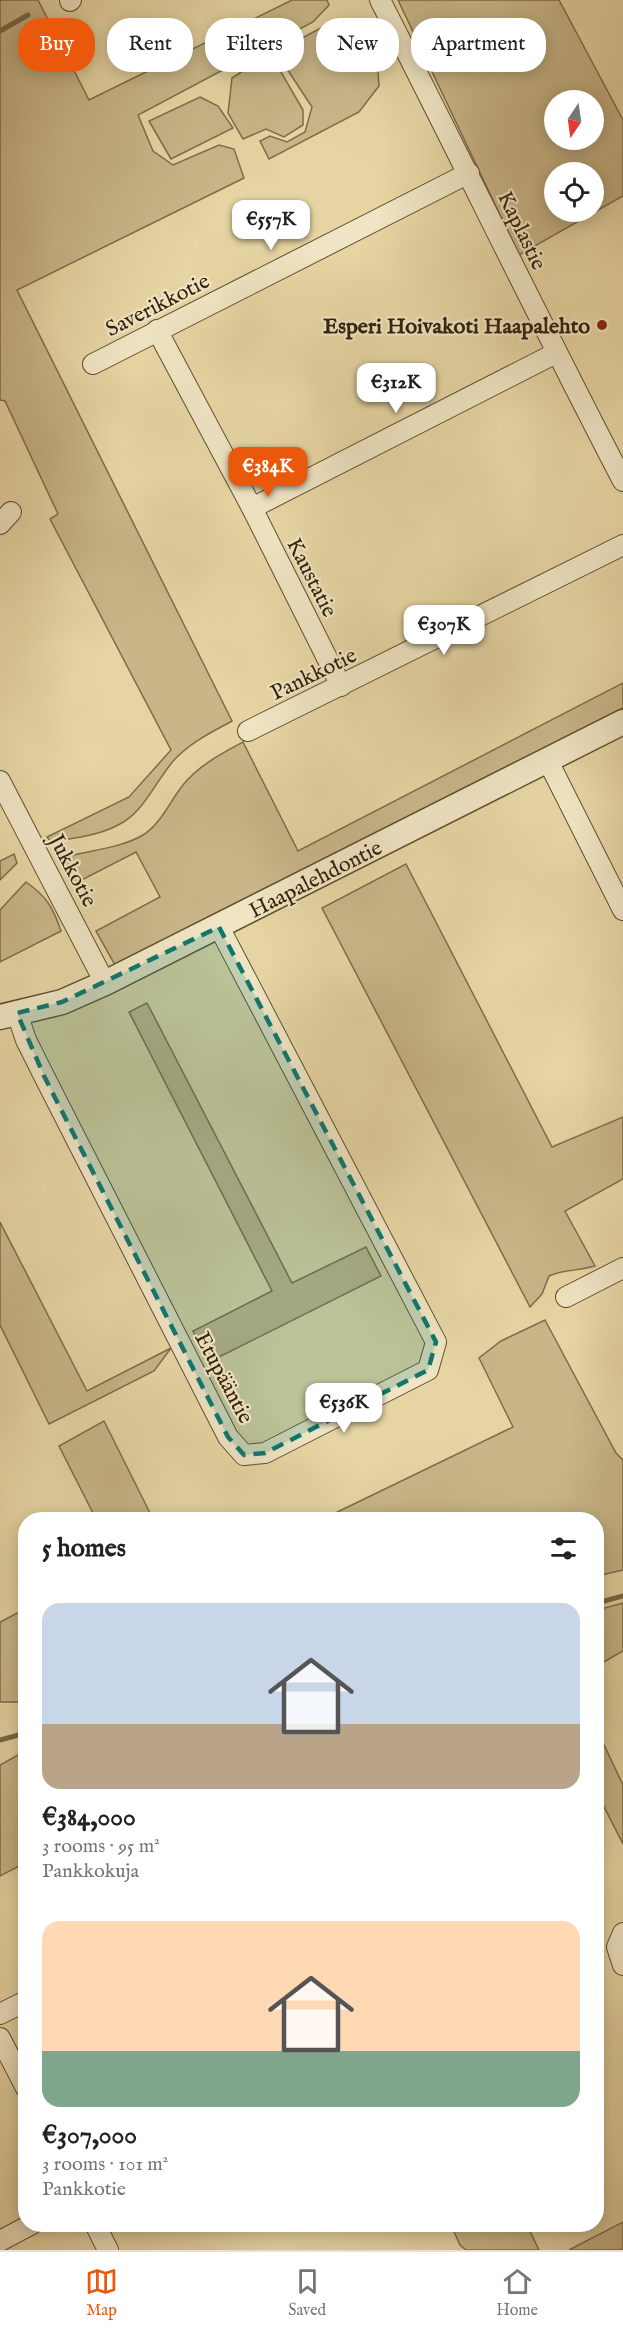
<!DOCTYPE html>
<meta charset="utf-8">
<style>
:root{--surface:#fff;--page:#f2f2f2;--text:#222;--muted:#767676;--line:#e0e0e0;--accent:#ea580c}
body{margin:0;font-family:"IM FELL English",serif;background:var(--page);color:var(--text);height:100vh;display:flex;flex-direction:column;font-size:22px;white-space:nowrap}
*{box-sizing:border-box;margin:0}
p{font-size:20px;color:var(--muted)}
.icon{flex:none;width:33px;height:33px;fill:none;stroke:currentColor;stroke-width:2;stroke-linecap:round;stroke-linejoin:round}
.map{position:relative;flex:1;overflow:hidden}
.sheet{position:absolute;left:18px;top:1512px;width:586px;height:720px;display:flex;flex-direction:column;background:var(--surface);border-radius:24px;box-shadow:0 3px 15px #0003}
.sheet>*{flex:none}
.guide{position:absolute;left:18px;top:18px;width:588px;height:54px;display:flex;gap:12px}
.needle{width:39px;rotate:193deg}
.controls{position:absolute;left:544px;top:90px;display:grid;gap:12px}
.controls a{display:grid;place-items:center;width:60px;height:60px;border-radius:50%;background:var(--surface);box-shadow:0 3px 15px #0003;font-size:30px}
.price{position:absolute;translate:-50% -51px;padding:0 14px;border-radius:12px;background:#fff;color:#222;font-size:20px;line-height:39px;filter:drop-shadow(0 2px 3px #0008)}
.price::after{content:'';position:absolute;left:50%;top:36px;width:18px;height:14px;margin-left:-9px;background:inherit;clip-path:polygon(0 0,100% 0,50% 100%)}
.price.active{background:var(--accent);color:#fff}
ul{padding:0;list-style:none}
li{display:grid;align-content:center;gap:12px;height:318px;padding:0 24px}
li span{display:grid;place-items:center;height:186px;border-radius:18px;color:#555}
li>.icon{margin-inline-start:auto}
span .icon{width:108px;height:108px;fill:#fffc;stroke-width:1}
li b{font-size:26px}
h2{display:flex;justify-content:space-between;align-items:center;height:72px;padding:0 24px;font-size:26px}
.tag{padding:0 21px;border-radius:24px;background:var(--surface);box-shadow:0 3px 15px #0003;font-size:21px;line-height:54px}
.tag.active{background:var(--accent);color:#fff}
.menu{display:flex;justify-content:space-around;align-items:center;height:84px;border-top:2px solid var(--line);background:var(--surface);font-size:16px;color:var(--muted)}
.menu a{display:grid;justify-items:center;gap:3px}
.menu .active{color:var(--accent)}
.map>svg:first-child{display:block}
</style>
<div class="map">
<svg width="623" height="2250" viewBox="0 0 623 2250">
<rect width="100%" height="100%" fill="#e6d5a3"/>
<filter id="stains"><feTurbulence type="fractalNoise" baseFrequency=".00333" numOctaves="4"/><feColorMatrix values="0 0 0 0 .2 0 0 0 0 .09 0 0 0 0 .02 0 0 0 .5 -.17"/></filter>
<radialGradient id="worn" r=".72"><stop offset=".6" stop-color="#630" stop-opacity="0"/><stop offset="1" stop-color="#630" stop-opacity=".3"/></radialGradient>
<g fill="#c8b689" stroke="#7e6c4a" stroke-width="1.5" fill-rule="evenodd">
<path d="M0 0H38L89 100 292 0H327L329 5 313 22 138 115 153 151 173 165 219 145 234 149 244 178 17 290 232 721C212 732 191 742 175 759 156 780 144 813 118 825 98 836 73 838 51 842L47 837 129 797 171 750 50 519 58 514 5 401 0 400Z"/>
<path d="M398 0H559L623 120V196L519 255ZM555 100H594V140H555ZM555 172H594V212H555Z"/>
<path d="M336 20 355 24 377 57 379 86 359 112 269 159 260 141 270 136 287 142 305 132 312 107 281 60 285 47Z"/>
<path d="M263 58 277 65 303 110V125L284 137 266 129 243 139 228 113 232 78Z"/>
<path d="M200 97 218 106 233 128 171 159 149 121Z"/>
<path d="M623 683V708L115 965 96 931 160 897 136 852 72 885 58 859C86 850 117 850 143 835 161 824 170 801 183 785 199 765 221 754 243 742L298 851Z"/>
<path d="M14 854 17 863 0 880V861Z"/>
<path d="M406 864 552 1147 623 1117V1179L565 1211 595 1266C579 1271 565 1269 549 1276L542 1294 530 1307 322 908Z"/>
<path d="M26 882C46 896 53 907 61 931L0 962V910Z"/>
<path d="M147 1003 292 1283 366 1247 381 1276 209 1362 193 1331 272 1291 129 1012Z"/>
<path d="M0 1222 87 1391 171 1348 154 1371 49 1424 0 1325Z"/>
<path d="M545 1320 616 1453 623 1460V1570L597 1576V1520L323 1519 513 1427 479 1358 501 1341Z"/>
<path d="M104 1421 153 1519H96L59 1446Z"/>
<path d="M623 1603V1651L597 1666V1610Z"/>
<path d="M25 1609V1702H0V1622Z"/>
<path d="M597 1730 623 1785V1844L597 1793Z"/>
<path d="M25 1751V1863L0 1876V1765Z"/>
<path d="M623 2222V2250H569Z"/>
<path d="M451 2225H527L539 2250H466L460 2245Z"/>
</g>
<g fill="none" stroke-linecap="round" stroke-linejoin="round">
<g stroke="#7a6847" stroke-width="5">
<path d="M0 31 28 15"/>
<path d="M597 1603 623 1596"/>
<path d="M0 1740 26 1733"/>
</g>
<defs>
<g id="minor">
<path d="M380 0C462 160 540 322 623 481"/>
<path d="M70 1 71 0"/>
<path d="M157 330 252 508 341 686"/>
<path d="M93 364 469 173"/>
<path d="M252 508 556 353"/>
<path d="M0 524 11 512"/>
<path d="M248 731 623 545"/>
<path d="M548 761 623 910"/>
<path d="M0 781 105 983"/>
<path d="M17 1013 26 1040 44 1076 228 1437 244 1455 265 1453 428 1370 436 1342 219 927"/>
<path d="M566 1297 623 1268"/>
<path d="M623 1933 617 1947 623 1965"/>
<path d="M0 2014 26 2001"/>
<path d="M0 2038 26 2088"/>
<path d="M95 2224 108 2250"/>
<path d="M0 2241 32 2224"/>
</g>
<path id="tertiary" d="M0 1017 62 1002 105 983 623 722"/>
</defs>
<use href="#minor" stroke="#604e31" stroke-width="22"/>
<use href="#tertiary" stroke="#604e31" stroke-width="27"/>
<use href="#minor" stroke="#efe4c3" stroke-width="20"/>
<use href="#tertiary" stroke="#efe4c3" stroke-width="24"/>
</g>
<path fill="#0f766e" fill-opacity="0.2" stroke="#0f766e" stroke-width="4.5" stroke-dasharray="12 8" stroke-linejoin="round" d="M219 927 436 1342 428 1370 265 1453 244 1455 228 1437 44 1076 17 1013 62 1002Z"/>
<circle fill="#8f2418" stroke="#efe4c3" stroke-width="2" cx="602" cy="325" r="6"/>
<g text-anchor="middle" stroke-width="4.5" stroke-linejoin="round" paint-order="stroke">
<g font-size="22" fill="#34210b" stroke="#efe4c3">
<text transform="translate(523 230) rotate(64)" y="8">Kaplastie</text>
<text transform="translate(157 304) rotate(-27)" y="8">Saverikkotie</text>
<text transform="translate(313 577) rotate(63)" y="8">Kaustatie</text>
<text transform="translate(313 673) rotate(-26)" y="8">Pankkotie</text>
<text transform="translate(74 870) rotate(62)" y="8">Jukkotie</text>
<text transform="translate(315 878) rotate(-27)" y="8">Haapalehdontie</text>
<text transform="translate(225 1377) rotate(62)" y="8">Etupääntie</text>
</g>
<g font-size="22" font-weight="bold" fill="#34210b" stroke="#efe4c3" text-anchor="end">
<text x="590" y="333">Esperi Hoivakoti Haapalehto</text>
</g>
</g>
<rect width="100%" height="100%" filter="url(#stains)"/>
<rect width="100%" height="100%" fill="url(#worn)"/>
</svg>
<div class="controls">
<a><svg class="needle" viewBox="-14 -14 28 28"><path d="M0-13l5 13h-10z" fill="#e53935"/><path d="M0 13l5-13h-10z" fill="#767676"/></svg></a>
<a><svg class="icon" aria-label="locate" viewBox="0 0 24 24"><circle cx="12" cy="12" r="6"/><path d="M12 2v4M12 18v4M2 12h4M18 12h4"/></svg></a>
</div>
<b class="price" style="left:271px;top:251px">€557K</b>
<b class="price" style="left:396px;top:414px">€312K</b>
<b class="price active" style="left:268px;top:498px">€384K</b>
<b class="price" style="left:444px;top:656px">€307K</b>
<b class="price" style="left:344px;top:1434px">€536K</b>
<div class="guide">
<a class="tag active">Buy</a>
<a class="tag">Rent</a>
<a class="tag">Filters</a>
<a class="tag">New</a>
<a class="tag">Apartment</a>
</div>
<section class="sheet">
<h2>5 homes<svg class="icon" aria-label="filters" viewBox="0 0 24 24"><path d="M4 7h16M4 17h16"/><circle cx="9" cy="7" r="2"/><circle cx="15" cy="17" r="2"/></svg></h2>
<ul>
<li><span style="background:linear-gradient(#c9d6e8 65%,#b9a48a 0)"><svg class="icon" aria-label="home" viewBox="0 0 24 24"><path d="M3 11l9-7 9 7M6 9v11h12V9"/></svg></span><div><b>€384,000</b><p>3 rooms · 95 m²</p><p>Pankkokuja</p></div></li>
<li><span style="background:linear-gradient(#ffd9b3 70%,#7fa58c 0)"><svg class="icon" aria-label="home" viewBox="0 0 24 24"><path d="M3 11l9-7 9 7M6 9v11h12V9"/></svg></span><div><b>€307,000</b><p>3 rooms · 101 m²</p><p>Pankkotie</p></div></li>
</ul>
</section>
</div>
<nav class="menu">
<a class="active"><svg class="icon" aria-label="map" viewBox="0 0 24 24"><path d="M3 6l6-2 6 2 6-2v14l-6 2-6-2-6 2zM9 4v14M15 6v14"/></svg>Map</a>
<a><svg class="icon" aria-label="saved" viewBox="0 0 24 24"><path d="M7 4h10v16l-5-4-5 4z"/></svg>Saved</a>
<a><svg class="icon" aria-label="home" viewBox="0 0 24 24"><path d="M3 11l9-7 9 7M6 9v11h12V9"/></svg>Home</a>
</nav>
